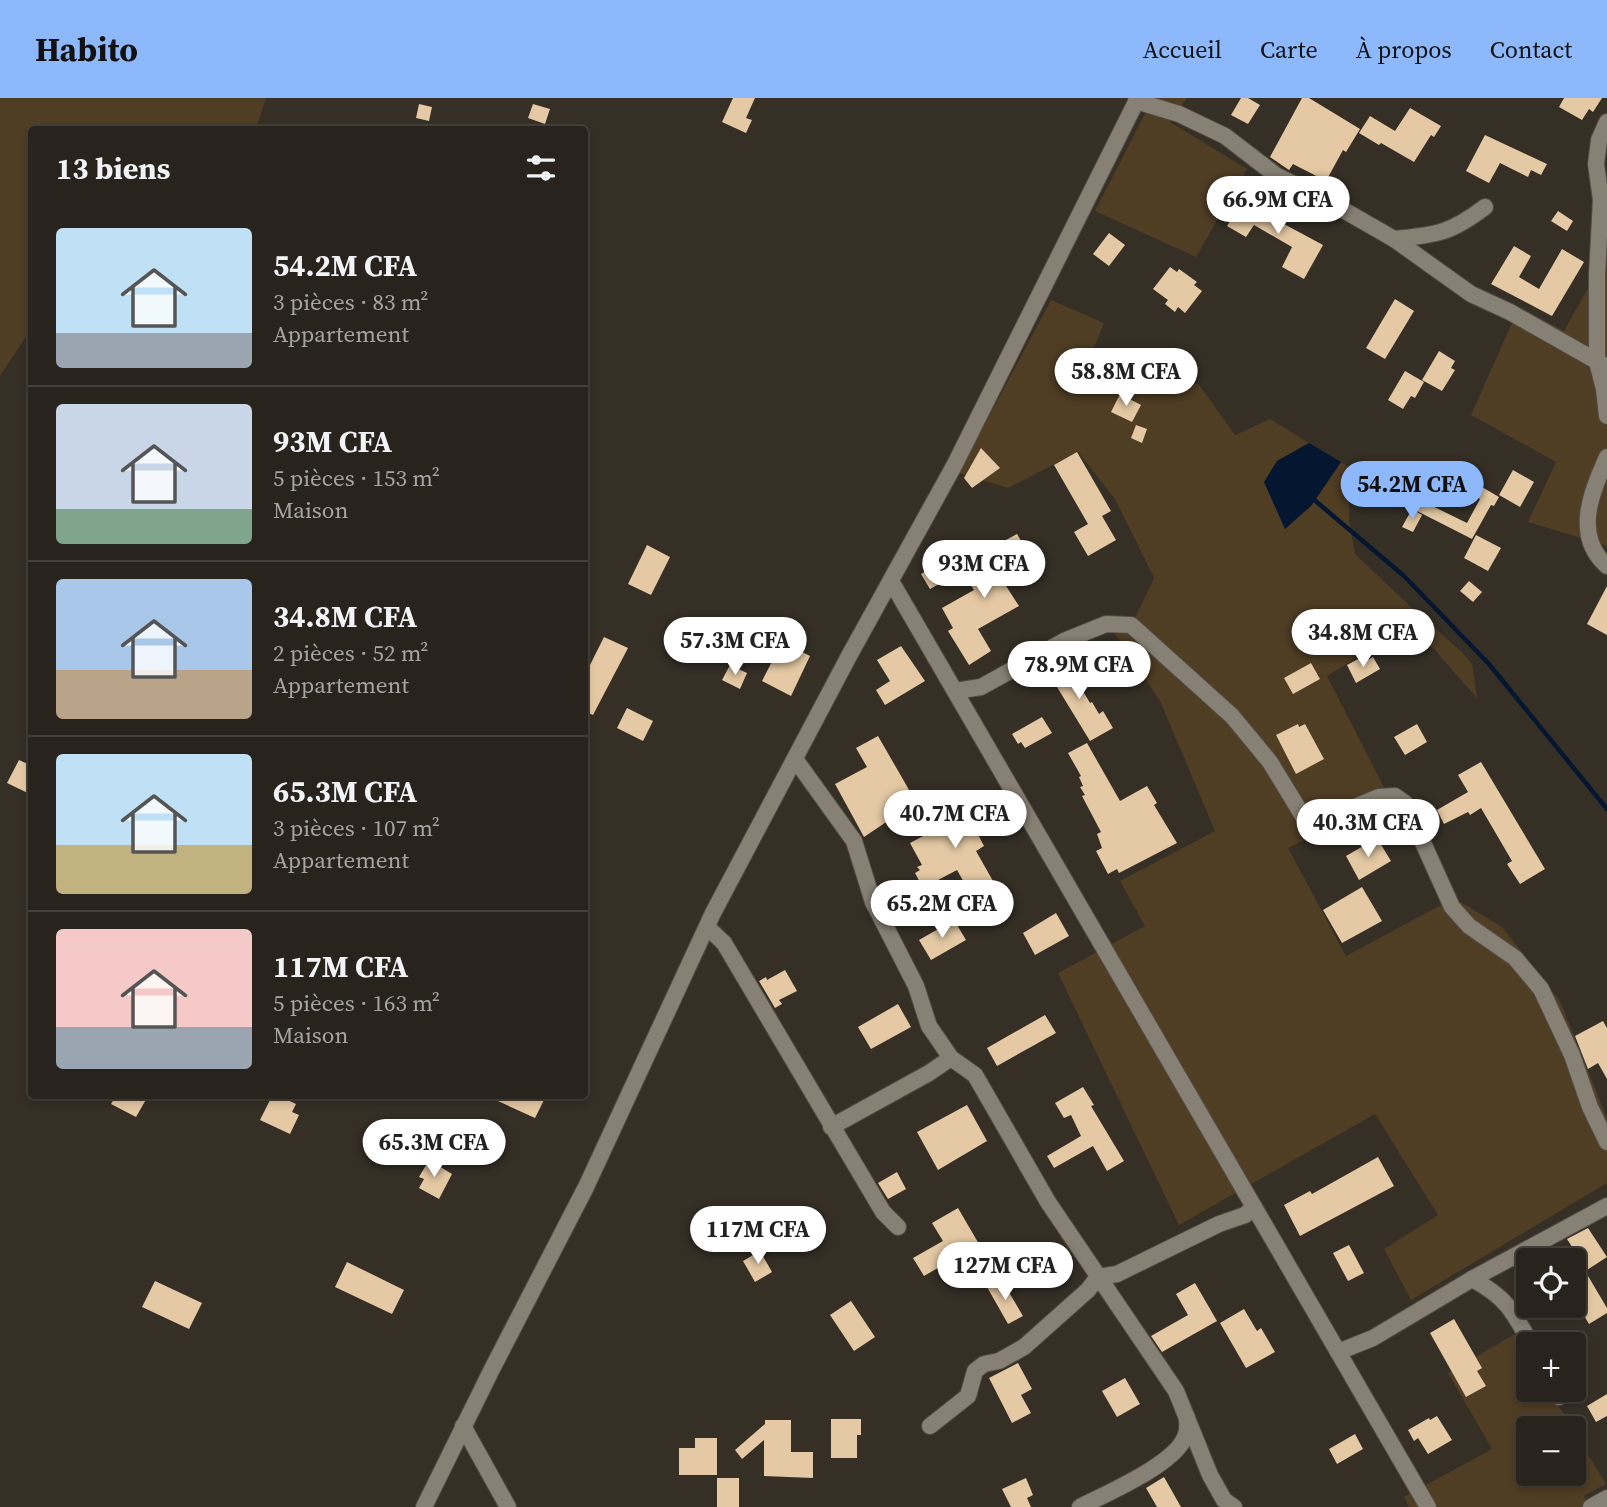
<!DOCTYPE html>
<html lang="fr">
<meta charset="utf-8">
<style>
:root{--surface:#28231c;--page:#302b25;--text:#f1f3f6;--muted:#a5a4a3;--line:#44403b;--accent:#8db9fc}
body{margin:0;font-family:"Source Serif 4",serif;background:var(--page);color:var(--text);height:100vh;display:flex;flex-direction:column;font-size:26px;white-space:nowrap}
*{box-sizing:border-box;margin:0}
p{font-size:23px;color:var(--muted)}
.icon{flex:none;width:38px;height:38px;fill:none;stroke:currentColor;stroke-width:2;stroke-linecap:round;stroke-linejoin:round}
.map{position:relative;flex:1;overflow:hidden}
.drawer{position:absolute;left:28px;top:28px;width:560px;height:973px;display:flex;flex-direction:column;background:var(--surface);border-radius:7px;box-shadow:0 4px 10px #0003,0 0 0 2px var(--line)}
.drawer>*{flex:none}
.controls{position:absolute;left:1516px;top:1150px;display:grid;gap:14px}
.controls a{display:grid;place-items:center;width:70px;height:70px;border-radius:7px;background:var(--surface);box-shadow:0 4px 10px #0003,0 0 0 2px var(--line);font-size:35px}
.price{position:absolute;translate:-50% -60px;padding:0 16px;border-radius:24px;background:#fff;color:#222;font-size:23px;line-height:46px;filter:drop-shadow(0 2px 4px #0008)}
.price::after{content:'';position:absolute;left:50%;top:42px;width:21px;height:16px;margin-left:-10px;background:inherit;clip-path:polygon(0 0,100% 0,50% 100%)}
.price.on{background:var(--accent);color:#111}
ul{padding:0;list-style:none}
li{display:flex;align-items:center;gap:21px;height:175px;padding:0 28px}
li+li{border-top:2px solid var(--line)}
li span{display:grid;place-items:center;flex:none;width:196px;height:140px;border-radius:7px;color:#555}
li>.icon{margin-inline-start:auto}
span .icon{width:84px;height:84px;fill:#fffc;stroke-width:1}
li b{font-size:30px}
h2{display:flex;justify-content:space-between;align-items:center;height:84px;padding:0 28px;font-size:30px}
header{display:flex;align-items:center;gap:42px;box-sizing:border-box;height:98px;padding:0 35px;background:var(--accent);color:#111}
header strong{font-size:33px}
nav{display:flex;gap:38px;margin-inline-start:auto;font-size:24px}
.map>svg:first-child{display:block}
</style>
<header>
<strong>Habito</strong>
<nav><a>Accueil</a><a>Carte</a><a>À propos</a><a>Contact</a></nav>
</header>
<div class="map">
<svg width="1607" height="1409" viewBox="0 0 1607 1409">
<rect width="100%" height="100%" fill="#352f26"/>
<g fill="#4f3d24">
<path d="M0 0H266L256 31 32 32 31 231 0 278Z"/>
<path d="M1153 0H1187L1170 24 1247 71 1196 159 1095 113Z"/>
<path d="M1607 156V448L1528 424 1556 364 1471 317 1519 209 1564 233Z"/>
<path d="M1051 202 1104 225 1093 252 1199 287 1235 337 1270 321 1309 345 1277 363 1311 408 1341 364 1349 369V423L1355 456 1413 511 1462 554 1472 566 1477 600 1434 551 1401 532 1327 578 1390 701 1288 750 1346 858 1454 800 1502 829 1560 903 1607 1020V1085L1411 1202 1384 1151 1438 1117 1375 1016 1179 1127 1058 875 1145 828 1120 783 1215 733 1160 603 1114 534 1135 520 1154 480 1115 401 1078 354 1008 390 959 375Z"/>
<path d="M1515 1236 1528 1258V1292H1549L1572 1330H1528V1376H1573V1332L1606 1386 1584 1398 1590 1409H1409L1404 1399 1492 1351 1448 1275Z"/>
</g>
<path fill="#051631" d="M1309 345 1341 364 1311 408 1285 431 1264 384 1277 363Z"/>
<g fill="none" stroke-linecap="round" stroke-linejoin="round">
<path stroke="#051631" stroke-width="4.5" d="M1312 400 1404 478 1489 566 1607 711"/>
</g>
<g fill="#e5c9a4">
<path d="M733 0H755L746 20 752 22 746 35 722 24Z"/>
<path d="M1241 0H1248L1260 7 1248 26 1231 17Z"/>
<path d="M1302 0H1309L1360 31 1346 54 1343 52 1326 83 1293 66 1289 72 1270 59Z"/>
<path d="M1564 0H1602L1593 14 1589 11 1582 22 1559 9Z"/>
<path d="M419 6 432 9 429 23 416 20Z"/>
<path d="M533 6 550 11 545 26 528 20Z"/>
<path d="M1410 10 1441 28 1434 39 1431 37 1414 64 1381 45 1379 47 1359 35 1370 18 1395 33Z"/>
<path d="M1485 37 1547 66 1541 77 1531 72 1528 79 1500 65 1489 85 1466 73Z"/>
<path d="M1245 99 1285 124 1284 126 1323 147 1304 181 1282 169 1292 149 1254 127 1246 139 1227 128Z"/>
<path d="M1558 113 1573 123 1567 133 1551 123Z"/>
<path d="M1109 135 1125 147 1109 168 1093 156Z"/>
<path d="M1514 148 1531 158 1519 179 1539 191 1562 151 1584 164 1552 218 1491 186Z"/>
<path d="M1170 169 1177 174 1179 171 1197 184 1194 187 1202 193 1185 215 1178 209 1175 214 1165 206 1168 202 1153 191Z"/>
<path d="M1395 201 1414 213 1385 261 1366 250Z"/>
<path d="M1439 253 1455 263 1451 270 1455 272 1442 293 1422 282Z"/>
<path d="M1405 273 1424 284 1415 300 1411 298 1403 311 1388 302Z"/>
<path d="M1120 296 1141 307 1132 324 1111 314Z"/>
<path d="M1136 327 1147 331 1142 345 1131 340Z"/>
<path d="M981 350 1000 370 972 390 964 380Z"/>
<path d="M1077 354 1111 413 1102 418 1116 442 1088 458 1074 434 1088 426 1054 367Z"/>
<path d="M1439 364 1499 399 1494 408 1491 407 1472 441 1415 412 1420 402 1467 425 1480 401 1433 375Z"/>
<path d="M1513 372 1534 384 1520 409 1499 397Z"/>
<path d="M1412 411 1422 417 1413 434 1402 429Z"/>
<path d="M1017 436 1029 456 997 474 1019 508 978 531 991 553 969 567 948 533 953 530 942 510 974 492 963 474 996 454 993 449Z"/>
<path d="M1476 437 1501 450 1488 473 1464 460Z"/>
<path d="M647 447 670 459 651 497 628 486Z"/>
<path d="M948 451 961 474 930 491 921 476 926 473 922 466Z"/>
<path d="M1469 483 1482 494 1473 504 1460 493Z"/>
<path d="M1607 488V537L1587 526Z"/>
<path d="M604 539 628 550 593 617 584 613V579Z"/>
<path d="M782 544 810 558 791 598 762 583Z"/>
<path d="M901 548 925 583 885 607 876 592 890 583 877 562Z"/>
<path d="M1373 559 1380 571 1356 585 1347 567 1360 560 1363 565Z"/>
<path d="M1064 561 1090 605 1092 604 1099 616 1103 613 1113 630 1090 643 1046 571Z"/>
<path d="M1311 565 1320 581 1293 596 1284 580Z"/>
<path d="M730 567 747 575 740 591 722 582Z"/>
<path d="M627 610 653 623 643 643 617 630Z"/>
<path d="M1042 619 1052 635 1025 650 1021 644 1018 646 1012 636Z"/>
<path d="M1298 626 1299 629 1305 626 1324 661 1296 676 1276 637Z"/>
<path d="M1417 626 1427 644 1405 657 1394 639Z"/>
<path d="M878 638 916 704 864 739 835 686 867 669 856 650Z"/>
<path d="M1087 645 1120 703 1147 688 1157 705 1154 707 1177 745 1119 775 1117 771 1108 776 1096 753 1102 750 1097 736 1101 734 1082 698 1085 697 1080 689 1083 688 1079 679 1081 678 1068 655Z"/>
<path d="M19 662 32 668V697L7 685Z"/>
<path d="M1481 664 1545 771 1520 786 1507 766 1512 763 1481 710 1470 717 1468 714 1444 726 1437 712 1468 694 1458 677Z"/>
<path d="M991 702 999 715 974 729 984 748 976 753 993 783 970 795 957 772 923 790 915 775 920 772 917 769 922 767 910 745Z"/>
<path d="M1377 740 1391 763 1359 782 1346 758Z"/>
<path d="M922 789 932 808 910 820 900 802Z"/>
<path d="M1362 789 1382 823 1342 845 1323 812Z"/>
<path d="M1056 815 1069 838 1035 857 1023 835Z"/>
<path d="M954 822 966 842 931 862 919 842Z"/>
<path d="M785 872 797 893 779 902 782 906 775 910 759 883 766 879 767 882Z"/>
<path d="M898 906 911 929 871 951 858 929Z"/>
<path d="M1045 917 1056 935 997 968 987 950Z"/>
<path d="M1603 923 1607 930V981L1598 965 1588 971 1575 938Z"/>
<path d="M1083 989 1094 1007 1091 1008 1124 1063 1107 1073 1093 1048 1054 1070 1047 1058 1081 1038 1071 1017 1064 1020 1055 1005Z"/>
<path d="M116 998H148L136 1019 111 1006Z"/>
<path d="M272 998H279L296 1006 292 1014 299 1017 290 1036 260 1022Z"/>
<path d="M487 998H546L535 1020Z"/>
<path d="M967 1007 987 1043 938 1072 917 1034Z"/>
<path d="M1378 1059 1394 1088 1300 1138 1284 1107 1310 1093 1312 1096Z"/>
<path d="M429 1062 452 1076 439 1101 419 1090 424 1081 419 1079Z"/>
<path d="M897 1074 906 1091 888 1101 878 1085Z"/>
<path d="M958 1110 979 1146 924 1178 913 1160 943 1143 932 1125Z"/>
<path d="M1588 1130 1607 1159 1587 1172 1567 1141Z"/>
<path d="M1349 1147 1364 1175 1348 1183 1333 1155Z"/>
<path d="M760 1153 772 1174 755 1184 743 1163Z"/>
<path d="M347 1164 404 1192 392 1216 335 1189Z"/>
<path d="M1588 1178 1607 1210V1215L1589 1226 1573 1199V1187Z"/>
<path d="M1001 1181 1023 1218 1008 1226 987 1189Z"/>
<path d="M155 1183 202 1205 189 1231 142 1209Z"/>
<path d="M1195 1185 1217 1223 1162 1254 1151 1238 1188 1217 1176 1196Z"/>
<path d="M851 1203 875 1239 854 1253 830 1217Z"/>
<path d="M1244 1211 1257 1233 1261 1230 1275 1254 1246 1270 1220 1225Z"/>
<path d="M1454 1221 1482 1270 1477 1273 1486 1288 1466 1299 1430 1235Z"/>
<path d="M1018 1265 1032 1291 1021 1297 1031 1315 1012 1325 989 1280Z"/>
<path d="M1125 1280 1140 1306 1117 1319 1102 1293Z"/>
<path d="M1607 1296V1318L1596 1324 1587 1308Z"/>
<path d="M1437 1318 1452 1342 1428 1356 1418 1340 1414 1343 1408 1332 1429 1320 1430 1322Z"/>
<path d="M831 1321H861V1337H857V1360H831Z"/>
<path d="M765 1322H791V1354H813V1380L764 1378V1342L742 1361 735 1352 765 1326Z"/>
<path d="M1355 1336 1363 1351 1337 1366 1329 1351Z"/>
<path d="M695 1340H717V1377H679V1350H695Z"/>
<path d="M1164 1379 1181 1409H1157L1146 1390Z"/>
<rect x="717" y="1380" width="22" height="29"/>
<path d="M1026 1380 1033 1397 1027 1400 1031 1409H1011L1002 1391Z"/>
</g>
<g fill="none" stroke-linecap="round" stroke-linejoin="round">
<defs>
<g id="minor">
<path d="M1136 3 1179 16 1225 38 1277 78 1319 98 1394 141 1471 196 1510 214 1607 269"/>
<path d="M1607 24 1599 42 1596 66 1601 102 1597 177V264L1604 291 1607 318"/>
<path d="M1394 141C1437 137 1451 135 1485 109"/>
<path d="M1607 359C1591 395 1573 438 1607 468"/>
<path d="M891 483 1428 1409"/>
<path d="M955 593 981 589 1064 543 1106 526 1131 527 1232 618 1270 664 1309 728 1379 699 1395 698 1405 705 1452 809 1469 828 1515 860 1541 891 1572 957 1590 1009 1607 1044"/>
<path d="M795 661 854 743 873 804 916 888 929 928 951 960 975 977 1048 1104 1176 1293 1210 1377 1224 1402 1234 1409"/>
<path d="M707 829 724 845 883 1114 898 1129"/>
<path d="M831 1029 929 975 951 960"/>
<path d="M1472 1181C1506 1199 1513 1213 1531 1246"/>
<path d="M1338 1254 1373 1240 1472 1181 1607 1108"/>
<path d="M1554 1292 1559 1299"/>
<path d="M463 1328 508 1409"/>
<path d="M930 1328 968 1298 975 1273 984 1266 999 1263 1024 1249 1088 1192 1098 1179 1117 1176 1219 1126 1245 1117 1254 1109"/>
<path d="M424 1409 491 1273 586 1089 713 815 849 558 955 366 1138 0"/>
<path d="M1080 1409C1105 1396 1179 1365 1186 1336 1188 1332 1187 1325 1187 1320"/>
<path d="M1591 1409 1607 1400"/>
</g>
</defs>
<use href="#minor" stroke="#524c45" stroke-width="18"/>
<use href="#minor" stroke="#878075" stroke-width="16"/>
</g>
</svg>
<div class="controls">
<a><svg class="icon" aria-label="locate" viewBox="0 0 24 24"><circle cx="12" cy="12" r="6"/><path d="M12 2v4M12 18v4M2 12h4M18 12h4"/></svg></a>
<a>+</a>
<a>−</a>
</div>
<b class="price" style="left:1278px;top:138px">66.9M CFA</b>
<b class="price" style="left:1126px;top:310px">58.8M CFA</b>
<b class="price on" style="left:1412px;top:423px">54.2M CFA</b>
<b class="price" style="left:984px;top:502px">93M CFA</b>
<b class="price" style="left:1363px;top:571px">34.8M CFA</b>
<b class="price" style="left:735px;top:579px">57.3M CFA</b>
<b class="price" style="left:1079px;top:603px">78.9M CFA</b>
<b class="price" style="left:955px;top:752px">40.7M CFA</b>
<b class="price" style="left:1368px;top:761px">40.3M CFA</b>
<b class="price" style="left:942px;top:842px">65.2M CFA</b>
<b class="price" style="left:434px;top:1081px">65.3M CFA</b>
<b class="price" style="left:758px;top:1168px">117M CFA</b>
<b class="price" style="left:1005px;top:1204px">127M CFA</b>
<section class="drawer">
<h2>13 biens<svg class="icon" aria-label="filters" viewBox="0 0 24 24"><path d="M4 7h16M4 17h16"/><circle cx="9" cy="7" r="2"/><circle cx="15" cy="17" r="2"/></svg></h2>
<ul>
<li><span style="background:linear-gradient(#bfe0f5 75%,#9aa5b1 0)"><svg class="icon" aria-label="home" viewBox="0 0 24 24"><path d="M3 11l9-7 9 7M6 9v11h12V9"/></svg></span><div><b>54.2M CFA</b><p>3 pièces · 83 m²</p><p>Appartement</p></div></li>
<li><span style="background:linear-gradient(#c9d6e8 75%,#7fa58c 0)"><svg class="icon" aria-label="home" viewBox="0 0 24 24"><path d="M3 11l9-7 9 7M6 9v11h12V9"/></svg></span><div><b>93M CFA</b><p>5 pièces · 153 m²</p><p>Maison</p></div></li>
<li><span style="background:linear-gradient(#a9c7e8 65%,#b9a48a 0)"><svg class="icon" aria-label="home" viewBox="0 0 24 24"><path d="M3 11l9-7 9 7M6 9v11h12V9"/></svg></span><div><b>34.8M CFA</b><p>2 pièces · 52 m²</p><p>Appartement</p></div></li>
<li><span style="background:linear-gradient(#bfe0f5 65%,#c2b280 0)"><svg class="icon" aria-label="home" viewBox="0 0 24 24"><path d="M3 11l9-7 9 7M6 9v11h12V9"/></svg></span><div><b>65.3M CFA</b><p>3 pièces · 107 m²</p><p>Appartement</p></div></li>
<li><span style="background:linear-gradient(#f6c9c9 70%,#9aa5b1 0)"><svg class="icon" aria-label="home" viewBox="0 0 24 24"><path d="M3 11l9-7 9 7M6 9v11h12V9"/></svg></span><div><b>117M CFA</b><p>5 pièces · 163 m²</p><p>Maison</p></div></li>
</ul>
</section>
</div>
